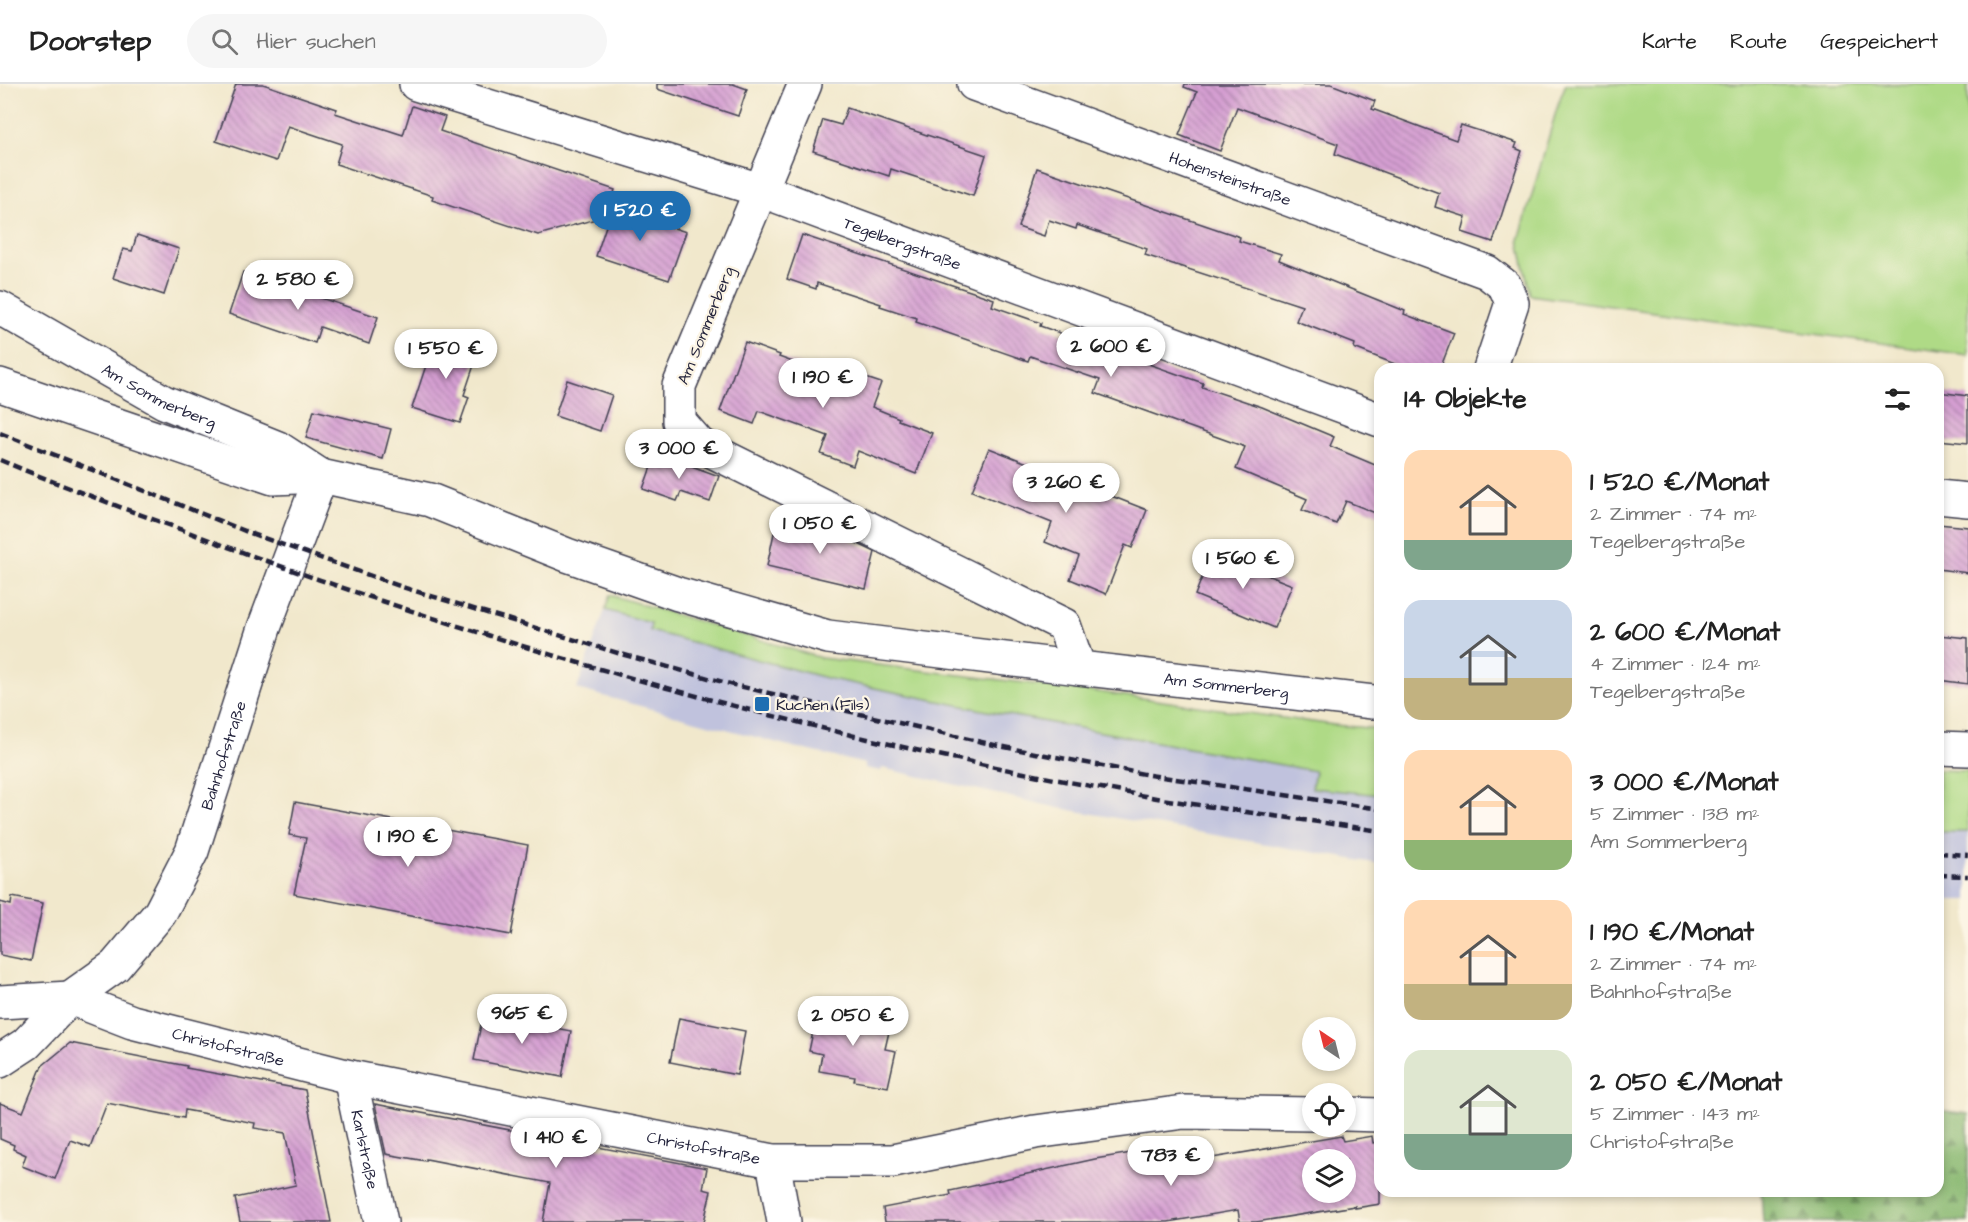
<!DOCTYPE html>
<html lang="de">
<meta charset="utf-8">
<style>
:root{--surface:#fff;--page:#f6f6f6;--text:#222;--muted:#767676;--line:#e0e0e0;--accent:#1f6fb2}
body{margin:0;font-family:"Architects Daughter",sans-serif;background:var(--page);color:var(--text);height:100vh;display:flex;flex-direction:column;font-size:22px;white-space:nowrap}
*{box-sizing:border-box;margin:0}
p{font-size:20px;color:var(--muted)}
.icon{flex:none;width:33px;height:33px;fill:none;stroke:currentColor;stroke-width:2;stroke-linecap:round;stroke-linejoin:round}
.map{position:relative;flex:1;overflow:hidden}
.side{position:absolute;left:1374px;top:279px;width:570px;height:834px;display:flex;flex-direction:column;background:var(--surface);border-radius:18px;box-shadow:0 3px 9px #0003}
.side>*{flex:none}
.needle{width:39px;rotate:325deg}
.tools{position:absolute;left:1302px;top:933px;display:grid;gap:12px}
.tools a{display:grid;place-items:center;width:54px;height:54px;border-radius:50%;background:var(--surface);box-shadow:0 3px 9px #0003;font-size:30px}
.price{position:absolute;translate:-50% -51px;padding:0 14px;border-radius:21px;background:#fff;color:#222;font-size:20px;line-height:39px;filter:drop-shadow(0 2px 3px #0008)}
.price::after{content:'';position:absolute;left:50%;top:36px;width:18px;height:14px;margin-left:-9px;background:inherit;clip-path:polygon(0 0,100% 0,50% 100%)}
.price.on{background:var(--accent);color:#fff}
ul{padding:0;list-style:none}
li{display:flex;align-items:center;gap:18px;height:150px;padding:0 30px}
li span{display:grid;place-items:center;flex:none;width:168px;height:120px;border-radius:18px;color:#555}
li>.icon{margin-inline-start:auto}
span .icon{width:72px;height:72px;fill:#fffc;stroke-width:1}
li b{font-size:26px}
h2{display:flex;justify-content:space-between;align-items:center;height:72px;padding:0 30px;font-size:26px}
header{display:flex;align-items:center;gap:36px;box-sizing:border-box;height:84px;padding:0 30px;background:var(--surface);border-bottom:2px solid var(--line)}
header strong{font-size:28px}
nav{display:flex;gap:33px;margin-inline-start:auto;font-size:21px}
.search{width:420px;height:54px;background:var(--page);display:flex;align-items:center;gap:15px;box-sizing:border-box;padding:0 21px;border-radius:33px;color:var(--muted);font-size:22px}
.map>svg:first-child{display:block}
</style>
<header>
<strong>Doorstep</strong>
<div class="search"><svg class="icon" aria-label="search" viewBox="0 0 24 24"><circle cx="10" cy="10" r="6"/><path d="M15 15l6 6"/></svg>Hier suchen</div>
<nav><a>Karte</a><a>Route</a><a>Gespeichert</a></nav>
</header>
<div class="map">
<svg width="1968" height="1138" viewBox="0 0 1968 1138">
<defs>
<pattern id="forest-firs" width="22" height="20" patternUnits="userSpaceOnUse" patternTransform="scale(1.5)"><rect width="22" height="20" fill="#8bba73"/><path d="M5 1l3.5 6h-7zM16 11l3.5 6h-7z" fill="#719760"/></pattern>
<pattern id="building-back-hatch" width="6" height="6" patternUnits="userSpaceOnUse" patternTransform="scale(1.5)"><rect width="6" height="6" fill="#d59fd2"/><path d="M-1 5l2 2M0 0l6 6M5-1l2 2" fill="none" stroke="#ac81ac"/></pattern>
</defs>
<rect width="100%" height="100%" fill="#fcf5e5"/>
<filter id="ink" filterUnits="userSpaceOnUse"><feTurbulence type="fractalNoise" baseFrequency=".0167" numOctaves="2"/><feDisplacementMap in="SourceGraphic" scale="12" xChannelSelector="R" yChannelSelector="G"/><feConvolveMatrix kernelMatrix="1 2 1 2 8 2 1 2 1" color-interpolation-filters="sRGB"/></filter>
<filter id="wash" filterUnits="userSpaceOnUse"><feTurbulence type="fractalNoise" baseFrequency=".008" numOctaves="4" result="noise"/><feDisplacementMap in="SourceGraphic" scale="24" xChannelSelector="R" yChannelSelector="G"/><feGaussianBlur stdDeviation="1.35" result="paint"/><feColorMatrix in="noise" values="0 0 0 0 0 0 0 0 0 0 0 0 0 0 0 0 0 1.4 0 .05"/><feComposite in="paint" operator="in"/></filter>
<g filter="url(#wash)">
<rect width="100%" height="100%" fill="#f1e8cc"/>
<g fill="#c0c2dd">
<path d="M605 526 652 539 650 546 997 629 1315 687 1312 704 1380 711V780L1059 724 882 684 881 687 865 684V680L793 663 577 605Z"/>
<rect x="1938" y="748" width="30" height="68"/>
</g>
<g fill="#afda86" stroke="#687e60" stroke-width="1.5">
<path d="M1566 0H1968V271L1530 211 1519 156 1559 17Z"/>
<path d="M610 511 821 574 1091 607 1334 641 1380 645V711L1312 704 1315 687 997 629 826 594 650 547 651 539 605 526Z"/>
<path d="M1938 686 1968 687V748H1938Z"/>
</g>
<path fill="url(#forest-firs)" stroke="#566e57" stroke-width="1.5" d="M1938 1026 1968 1030V1138H1763L1761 1107H1938Z"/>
<g id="blocks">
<g fill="url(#building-back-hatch)" fill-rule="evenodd">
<path d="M236 0H263L337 25 335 29 403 51 412 22 445 33 440 47 615 106 607 132 538 151 432 116 433 112 336 80 342 60 288 42 276 77 216 57Z"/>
<path d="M657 0H733L747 5 738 32 657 5Z"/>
<path d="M1185 0H1331L1375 17 1372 25 1456 56 1461 41 1517 59 1515 64 1522 67 1493 158 1462 148 1466 133 1435 123 1439 109 1335 70 1338 60 1237 23 1220 67 1179 51 1197 8 1184 3Z"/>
<path d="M847 24 986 71 973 112 891 85 889 92 813 67 823 36 841 41Z"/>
<path d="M1037 84 1240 153 1239 157 1281 170 1279 176 1405 227 1404 230 1454 249 1440 285H1408L1382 275 1354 264 1355 260 1296 237 1302 222 1145 171 1147 165 1077 141 1076 145 1049 136 1044 152 1018 143Z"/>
<path d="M614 118 649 129 647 135 686 148 669 196 596 172Z"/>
<path d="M137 151 179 165 164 211 113 194 123 165 132 167Z"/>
<path d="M802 151 994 215 992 222 1041 239 1040 242 1203 299 1202 303 1262 323 1334 353 1330 362 1380 383V431L1346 417 1336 440 1302 426 1307 415 1236 385 1245 363 1095 309 1100 296 1030 272 1028 277 916 238 917 234 880 222 881 220 817 199 816 205 787 195Z"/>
<path d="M243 188 378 233 369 260 320 243 315 259 229 230Z"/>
<path d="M436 251 479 266 464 311 469 313 460 339 412 324Z"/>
<path d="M745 258 780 271 779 273 850 299 854 290 881 299 872 323 899 334 898 336 932 349 916 390 858 367 853 382 821 370 828 352 759 327 754 340 720 327Z"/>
<path d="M567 296 612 311 600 347 555 332Z"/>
<path d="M1938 308 1968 312V359L1938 356Z"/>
<path d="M314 326 391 345 383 375 306 354Z"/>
<path d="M989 364 1147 426 1132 464 1125 461 1106 510 1070 495 1079 472 1045 458 1052 439 972 407Z"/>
<path d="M656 369 719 392 710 418 681 408 677 417 643 405Z"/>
<path d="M777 435 835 449 875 468 866 505 767 482Z"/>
<path d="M1938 440 1968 443V489L1938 485Z"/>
<path d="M1212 469 1292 501 1274 544 1195 511Z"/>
<path d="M1938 551 1968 554V600L1938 596Z"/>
<path d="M295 718 528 761 511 851 294 810 306 754 289 751Z"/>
<path d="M12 813 43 819 31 877 0 871V818L11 821Z"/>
<path d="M818 924 891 939 885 965 896 967 888 1003 854 997 855 993 819 987 822 970 809 967Z"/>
<path d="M483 930 571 947 562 993 474 976Z"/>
<path d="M679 934 745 947 737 991 670 978Z"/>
<path d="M70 959 187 982 186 984 305 1006 331 1138H240L235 1114 296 1101 285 1049 254 1044 255 1039 185 1026 184 1034 107 1019 90 1063 70 1056 55 1095 22 1082 26 1071 13 1065 14 1061 0 1055V1019L23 1028 42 982Z"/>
<path d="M375 1020 707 1084 703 1105 711 1107 704 1138H543L550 1099 426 1075V1077L386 1070Z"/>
<path d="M1341 1052 1343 1057 1372 1052 1373 1059 1380 1058V1120L1355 1124V1122L1256 1138H1240L1238 1126 1168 1138H885L883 1124 951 1111 950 1107 1095 1075 1192 1059 1195 1077ZM1312 1076H1346V1108H1312Z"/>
</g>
</g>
</g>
<g filter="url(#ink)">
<use href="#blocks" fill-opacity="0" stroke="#414051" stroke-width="1.5"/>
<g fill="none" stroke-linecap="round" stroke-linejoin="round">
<defs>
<g id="street">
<path id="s1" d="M416 0 760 106 1380 336"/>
<path id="s2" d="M805 0 679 302V337L700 361 1064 541 1079 584 1373 618"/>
<path id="s3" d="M974 0 1487 188 1505 202 1512 219 1490 285"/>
<path id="s4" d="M0 224 164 318 278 364 321 392"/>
<path d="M0 301 273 394 321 392 430 416 567 471 678 510 828 553 1079 584"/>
<path d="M1938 413 1968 416"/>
<path d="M1938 664 1968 665"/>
<path id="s5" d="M0 918 70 914 132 938 350 993 773 1077H893L1035 1048 1184 1028 1312 1030"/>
<path id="s6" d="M0 977 26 960 70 914 115 882 160 829 192 767 264 544 321 392"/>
<path id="s7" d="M350 993 381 1138"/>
<path d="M1346 1030 1380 1031"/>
<path d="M773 1077 784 1138"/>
</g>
</defs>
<use href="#street" stroke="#414051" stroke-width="36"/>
<use href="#street" stroke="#fff" stroke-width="33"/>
<g stroke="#22223b" stroke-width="4.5" stroke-dasharray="9 4.5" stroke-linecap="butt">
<path d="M0 349 250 449 402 503 621 570 734 601 999 662 1149 691 1380 725"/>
<path d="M0 376C62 402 125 425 188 448 498 565 819 654 1145 712 1223 726 1302 735 1380 747"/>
<path d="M1938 769 1968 771"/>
<path d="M1938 791 1968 792"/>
</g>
</g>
</g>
<rect fill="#1f6fb2" stroke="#fcf5e5" stroke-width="2" x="754" y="612" width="16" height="16" rx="3"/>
<g text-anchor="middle" stroke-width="4.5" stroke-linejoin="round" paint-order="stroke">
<g font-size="16" fill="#22223b" stroke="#fcf5e5">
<text dy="6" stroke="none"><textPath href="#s3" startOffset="273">Hohensteinstraße</textPath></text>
<text dy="6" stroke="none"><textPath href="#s1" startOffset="512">Tegelbergstraße</textPath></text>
<text transform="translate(705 241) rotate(-68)" y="6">Am Sommerberg</text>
<text dy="6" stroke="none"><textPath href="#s4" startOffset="182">Am Sommerberg</textPath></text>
<text dy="6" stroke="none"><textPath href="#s2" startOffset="994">Am Sommerberg</textPath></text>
<text dy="6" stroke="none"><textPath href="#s6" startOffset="390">Bahnhofstraße</textPath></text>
<text dy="6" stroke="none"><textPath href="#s5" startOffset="236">Christofstraße</textPath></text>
<text dy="6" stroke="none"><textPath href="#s5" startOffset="722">Christofstraße</textPath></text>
<text dy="6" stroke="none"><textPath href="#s7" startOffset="74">Karlstraße</textPath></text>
</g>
<g font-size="16" fill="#22223b" stroke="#fcf5e5" text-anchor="start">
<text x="776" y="626">Kuchen (Fils)</text>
</g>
</g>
</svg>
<div class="tools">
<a><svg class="needle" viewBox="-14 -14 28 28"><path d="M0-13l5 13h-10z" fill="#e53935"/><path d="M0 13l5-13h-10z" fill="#767676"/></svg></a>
<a><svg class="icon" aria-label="locate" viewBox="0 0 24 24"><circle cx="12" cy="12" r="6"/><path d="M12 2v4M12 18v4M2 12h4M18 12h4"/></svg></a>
<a><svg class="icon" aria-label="layers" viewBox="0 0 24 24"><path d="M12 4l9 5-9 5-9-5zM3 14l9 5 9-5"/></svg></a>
</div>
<b class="price on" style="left:640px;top:158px">1 520 €</b>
<b class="price" style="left:298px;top:227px">2 580 €</b>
<b class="price" style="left:1111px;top:294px">2 600 €</b>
<b class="price" style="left:446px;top:296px">1 550 €</b>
<b class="price" style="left:823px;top:325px">1 190 €</b>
<b class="price" style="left:679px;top:396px">3 000 €</b>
<b class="price" style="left:1066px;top:430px">3 260 €</b>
<b class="price" style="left:820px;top:471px">1 050 €</b>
<b class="price" style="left:1243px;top:506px">1 560 €</b>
<b class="price" style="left:408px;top:784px">1 190 €</b>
<b class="price" style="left:522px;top:961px">965 €</b>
<b class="price" style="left:853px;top:963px">2 050 €</b>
<b class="price" style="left:556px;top:1085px">1 410 €</b>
<b class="price" style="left:1171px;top:1103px">783 €</b>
<section class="side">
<h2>14 Objekte<svg class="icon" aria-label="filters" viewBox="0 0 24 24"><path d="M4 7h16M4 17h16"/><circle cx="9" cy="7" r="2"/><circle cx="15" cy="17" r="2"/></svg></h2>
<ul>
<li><span style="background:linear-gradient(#ffd9b3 75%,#7fa58c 0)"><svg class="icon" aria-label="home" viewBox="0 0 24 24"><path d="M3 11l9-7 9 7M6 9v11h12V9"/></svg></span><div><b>1 520 €/Monat</b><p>2 Zimmer · 74 m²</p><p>Tegelbergstraße</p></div></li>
<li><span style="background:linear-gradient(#c9d6e8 65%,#c2b280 0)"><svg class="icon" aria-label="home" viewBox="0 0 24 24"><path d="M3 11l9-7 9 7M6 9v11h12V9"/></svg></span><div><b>2 600 €/Monat</b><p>4 Zimmer · 124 m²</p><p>Tegelbergstraße</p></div></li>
<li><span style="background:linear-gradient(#ffd9b3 75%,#8fb573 0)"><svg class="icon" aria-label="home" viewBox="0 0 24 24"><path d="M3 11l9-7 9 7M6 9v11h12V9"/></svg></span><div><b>3 000 €/Monat</b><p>5 Zimmer · 138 m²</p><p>Am Sommerberg</p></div></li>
<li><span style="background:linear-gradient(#ffd9b3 70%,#c2b280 0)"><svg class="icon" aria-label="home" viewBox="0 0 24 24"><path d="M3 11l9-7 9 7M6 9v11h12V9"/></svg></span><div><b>1 190 €/Monat</b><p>2 Zimmer · 74 m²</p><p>Bahnhofstraße</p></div></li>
<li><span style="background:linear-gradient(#dfe7d0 70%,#7fa58c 0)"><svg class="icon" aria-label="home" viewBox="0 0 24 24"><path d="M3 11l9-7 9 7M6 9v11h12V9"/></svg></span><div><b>2 050 €/Monat</b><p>5 Zimmer · 143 m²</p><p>Christofstraße</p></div></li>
</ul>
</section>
</div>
